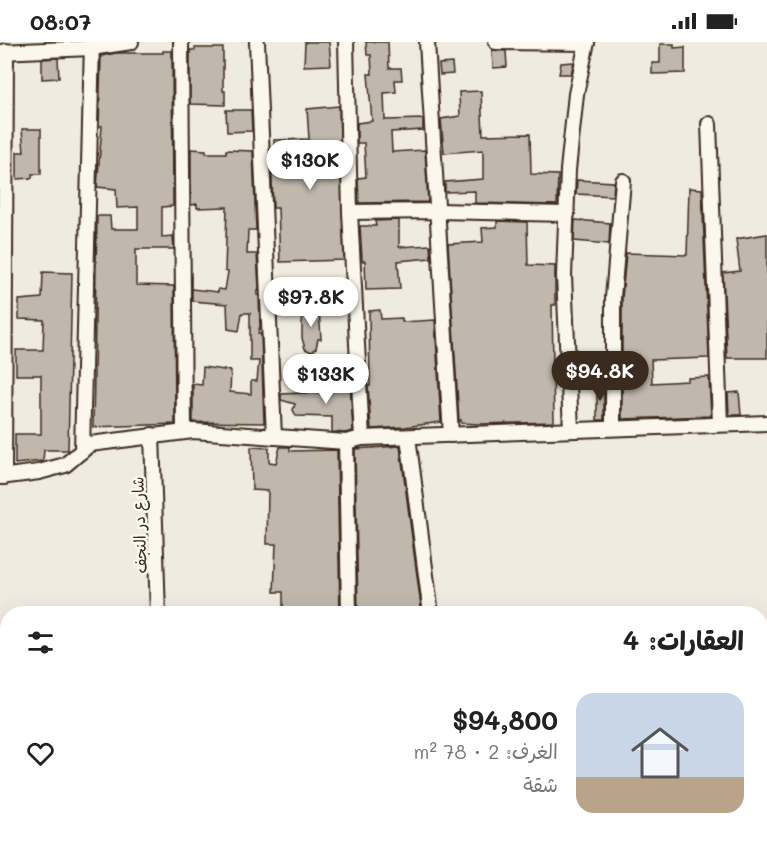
<!DOCTYPE html>
<html lang="ar">
<meta charset="utf-8">
<style>
:root{--surface:#fff;--page:#f2f2f2;--text:#222;--muted:#767676;--accent:#3b2a1e}
body{margin:0;font-family:Mali,"Playpen Sans Arabic",sans-serif;background:var(--page);color:var(--text);direction:rtl;height:100vh;display:flex;flex-direction:column;font-size:22px;white-space:nowrap}
*{box-sizing:border-box;margin:0}
p{font-size:20px;color:var(--muted)}
.icon{flex:none;width:33px;height:33px;fill:none;stroke:currentColor;stroke-width:2;stroke-linecap:round;stroke-linejoin:round}
.map{position:relative;flex:1;overflow:hidden;direction:ltr}
.sheet{position:absolute;left:0px;top:564px;width:768px;height:236px;display:flex;flex-direction:column;background:var(--surface);border-radius:24px 24px 0 0;box-shadow:0 6px 24px #0002;direction:rtl}
.sheet>*{flex:none}
.price{position:absolute;translate:-50% -51px;padding:0 14px;border-radius:21px;background:#fff;color:#222;font-size:20px;line-height:39px;filter:drop-shadow(0 2px 3px #0008)}
.price::after{content:'';position:absolute;left:50%;top:36px;width:18px;height:14px;margin-left:-9px;background:inherit;clip-path:polygon(0 0,100% 0,50% 100%)}
.price.selected{background:var(--accent);color:#fff}
ul{padding:0;list-style:none}
li{display:flex;align-items:center;gap:18px;height:150px;padding:0 24px}
li span{display:grid;place-items:center;flex:none;width:168px;height:120px;border-radius:18px;color:#555}
li>.icon{margin-inline-start:auto}
span .icon{width:72px;height:72px;fill:#fffc;stroke-width:1}
li b{font-size:26px}
h2{display:flex;justify-content:space-between;align-items:center;height:72px;padding:0 24px;font-size:26px}
.status{display:flex;justify-content:space-between;align-items:center;height:42px;padding:0 30px;background:var(--surface);direction:ltr}
.status svg{height:16px;fill:currentColor}
.map>svg:first-child{display:block}
</style>
<div class="status"><b>08:07</b><svg viewBox="0 0 49 12"><path d="M0 12V9h3v3zM5 12V6h3v6zM10 12V3h3v9zM15 12V0h3v12zM26 1h20v11H26zM47 4h2v5h-2z"/></svg></div>
<div class="map">
<svg width="767" height="799" viewBox="0 0 767 799">
<rect width="100%" height="100%" fill="#f0ebe0"/>
<filter id="ink" filterUnits="userSpaceOnUse"><feTurbulence type="fractalNoise" baseFrequency=".0167" numOctaves="2"/><feDisplacementMap in="SourceGraphic" scale="12" xChannelSelector="R" yChannelSelector="G"/><feConvolveMatrix kernelMatrix="1 2 1 2 8 2 1 2 1" color-interpolation-filters="sRGB"/></filter>
<g filter="url(#ink)">
<g fill="#c0b8ad" stroke="#3b2a1e" stroke-width="1.5">
<path d="M305 0H329L331 23 304 24Z"/>
<path d="M366 0H388L389 26H401L402 38H395L396 50 384 51 385 78 423 77V88L391 90 392 110 425 108 428 160 359 161 358 136 366 135 364 101H357V81L372 79 368 32H372L371 13H367Z"/>
<path d="M660 2H674V6L685 5V31L652 32V21H660Z"/>
<path d="M195 6H223V49H225V63L190 62V8H195Z"/>
<path d="M492 8 506 9 507 25 493 26Z"/>
<path d="M163 9H172L173 164 162 165V195L173 194 174 207H136V243L174 244 175 382 93 385 97 174H110L111 187H138V165L117 166 116 147 97 145 102 84H99L101 14 116 11H163Z"/>
<path d="M58 16 59 36 42 37V17Z"/>
<path d="M574 20 571 32H559L561 21Z"/>
<path d="M452 21 453 32 440 33 439 22Z"/>
<path d="M481 49 483 93 530 92 531 132 558 133 557 163 475 161V149L445 150V140L483 137V108L444 111 441 77 460 74 459 50Z"/>
<path d="M339 64 344 218 280 220 278 166H273L271 109H274V98L309 97 307 67Z"/>
<path d="M226 68H251L252 89 227 90Z"/>
<path d="M22 87H41V132H32V136L17 137V110H24Z"/>
<path d="M191 107 206 108V111H226V108L253 109 256 188H248L247 212H257L259 246 257 253H259L260 284 258 292H261L264 381 193 380V342L202 343 203 325 231 329 230 350 251 352V339H257L259 319H250V271H242L239 289 228 287 227 262 192 259V247L218 250V247L225 248 228 230 225 229 227 165 197 166V162L191 163Z"/>
<path d="M577 138 614 140 613 154 576 152Z"/>
<path d="M689 146 702 147 709 316 651 318 652 341 688 339V336L709 335 711 374 622 377V256L626 211 687 213Z"/>
<path d="M399 178V205L430 203 431 216 398 219 400 247 366 248 365 219H362V217L360 184H376L375 179Z"/>
<path d="M575 178 610 181 609 202 574 199Z"/>
<path d="M497 179 527 180 528 223 555 224V263H552L554 380 479 382 461 381V378L459 379 448 202 483 200 482 186 497 185Z"/>
<path d="M767 192V316H727L723 231 740 229 736 197Z"/>
<path d="M43 230 72 231 68 408H44L43 419 15 422V392H41V333H16V308H43L44 278 19 277V258L42 256Z"/>
<path d="M345 255 346 267 322 268V256Z"/>
<path d="M306 266H319L321 297H318L316 306 312 310 305 307 302 296V269H306Z"/>
<path d="M380 268 381 277 402 276V280L435 278 441 380 405 385 371 387 368 344H370L369 269Z"/>
<path d="M329 339 350 341 353 389 345 391 332 390V375L296 374 293 368 295 362 281 358V352L327 350Z"/>
<rect x="597" y="341" width="7" height="37"/>
<path d="M739 350 741 373H729L728 351Z"/>
<path d="M400 404 422 572H358L355 407Z"/>
<path d="M251 405 269 406V420L276 421 280 405H290V409L337 408 340 572H283V550H274L276 502H267L268 449 252 448Z"/>
</g>
<g fill="none" stroke-linecap="round" stroke-linejoin="round">
<defs>
<g id="minor">
<path d="M181 0 184 390"/>
<path d="M257 0 274 395"/>
<path d="M346 0 350 170 362 396"/>
<path d="M427 0 451 393"/>
<path d="M496 0 587 1"/>
<path d="M0 10 91 6 131 0"/>
<path d="M709 82 720 382"/>
<path d="M350 170 437 169 567 172"/>
<path d="M613 386V256L623 139"/>
<path d="M571 388 564 234 568 128 576 52 587 0"/>
<path d="M152 393 158 572"/>
<path d="M408 395 431 572"/>
<path d="M82 409 92 0"/>
<path d="M0 435 39 430 65 423 90 402 193 389 346 400"/>
<path d="M4 435 6 9"/>
<path d="M349 572 346 400 362 396 767 381"/>
<path d="M161 799V792"/>
<path d="M351 799V792"/>
<path d="M437 799V792"/>
</g>
</defs>
<use href="#minor" stroke="#3b2a1e" stroke-width="18"/>
<use href="#minor" stroke="#fbf7ec" stroke-width="14"/>
</g>
</g>
<g text-anchor="middle" stroke-width="5" stroke-linejoin="round" paint-order="stroke">
<g font-size="16" fill="#3b2a1e" stroke="#fbf7ec">
<text transform="translate(139 483) rotate(-92)" y="6">شارع در النجف</text>
</g>
</g>
</svg>
<b class="price" style="left:310px;top:149px">$130K</b>
<b class="price" style="left:311px;top:286px">$97.8K</b>
<b class="price selected" style="left:600px;top:360px">$94.8K</b>
<b class="price" style="left:326px;top:363px">$133K</b>
<section class="sheet">
<h2>العقارات: 4<svg class="icon" aria-label="filters" viewBox="0 0 24 24"><path d="M4 7h16M4 17h16"/><circle cx="9" cy="7" r="2"/><circle cx="15" cy="17" r="2"/></svg></h2>
<ul>
<li><span style="background:linear-gradient(#c9d6e8 70%,#b9a48a 0)"><svg class="icon" aria-label="home" viewBox="0 0 24 24"><path d="M3 11l9-7 9 7M6 9v11h12V9"/></svg></span><div><b>$94,800</b><p>الغرف: 2 · 78 m²</p><p>شقة</p></div><svg class="icon" aria-label="heart" viewBox="0 0 24 24"><path d="M12 20l-8-8c-3-5 5-10 8-4 3-6 11-1 8 4z"/></svg></li>
</ul>
</section>
</div>
